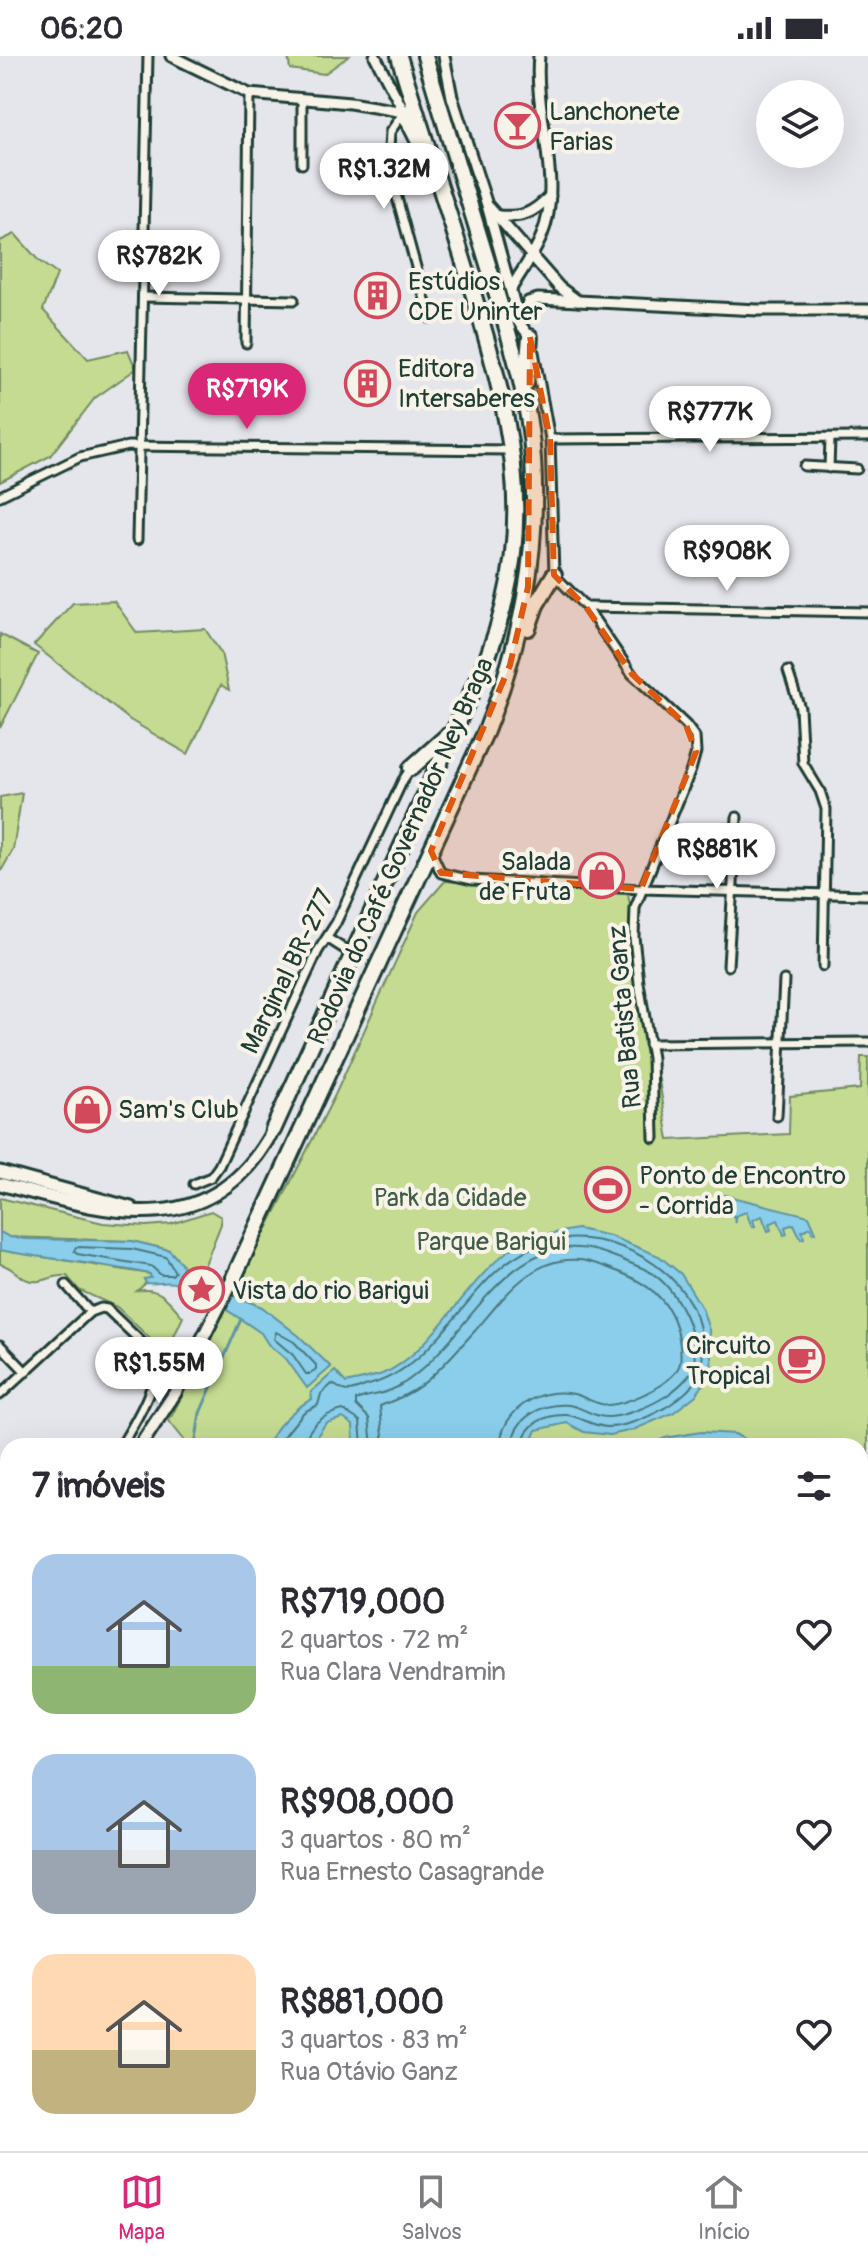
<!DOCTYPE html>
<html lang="pt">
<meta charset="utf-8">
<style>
:root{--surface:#fff;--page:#f7f7f7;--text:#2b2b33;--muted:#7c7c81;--line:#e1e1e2;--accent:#db2777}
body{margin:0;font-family:Pangolin,sans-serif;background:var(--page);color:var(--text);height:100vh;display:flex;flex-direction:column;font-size:30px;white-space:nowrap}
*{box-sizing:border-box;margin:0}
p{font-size:26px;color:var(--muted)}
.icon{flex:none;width:44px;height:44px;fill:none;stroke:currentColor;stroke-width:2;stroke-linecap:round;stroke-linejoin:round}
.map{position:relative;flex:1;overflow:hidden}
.panel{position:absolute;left:0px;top:1382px;width:868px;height:714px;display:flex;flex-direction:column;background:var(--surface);border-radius:24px 24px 0 0;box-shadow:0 8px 32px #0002}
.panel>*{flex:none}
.fabs{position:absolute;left:756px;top:24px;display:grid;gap:16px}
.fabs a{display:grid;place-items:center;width:88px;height:88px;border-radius:50%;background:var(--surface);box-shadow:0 8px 32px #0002;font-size:40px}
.price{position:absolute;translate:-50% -68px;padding:0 18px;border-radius:28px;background:#fff;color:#222;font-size:26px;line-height:52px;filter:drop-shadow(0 2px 4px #0008)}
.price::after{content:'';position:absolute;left:50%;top:48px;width:24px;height:18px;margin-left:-12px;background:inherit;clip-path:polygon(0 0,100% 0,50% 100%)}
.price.on{background:var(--accent);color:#fff}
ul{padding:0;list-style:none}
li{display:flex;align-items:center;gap:24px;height:200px;padding:0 32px}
li span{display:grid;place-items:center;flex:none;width:224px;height:160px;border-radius:24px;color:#555}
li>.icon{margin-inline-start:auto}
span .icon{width:96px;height:96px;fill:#fffc;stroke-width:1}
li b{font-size:34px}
h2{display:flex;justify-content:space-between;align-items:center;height:96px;padding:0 32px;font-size:34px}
.status{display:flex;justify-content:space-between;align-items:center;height:56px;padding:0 40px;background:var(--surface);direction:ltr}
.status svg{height:22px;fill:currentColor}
.menu{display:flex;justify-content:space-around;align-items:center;height:112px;border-top:2px solid var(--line);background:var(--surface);font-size:22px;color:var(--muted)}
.menu a{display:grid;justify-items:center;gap:4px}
.menu .on{color:var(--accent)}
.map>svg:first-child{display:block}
</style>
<div class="status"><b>06:20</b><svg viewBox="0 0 49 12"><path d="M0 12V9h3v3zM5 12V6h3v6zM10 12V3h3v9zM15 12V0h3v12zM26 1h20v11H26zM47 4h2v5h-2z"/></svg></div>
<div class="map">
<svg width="868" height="2095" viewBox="0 0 868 2095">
<rect width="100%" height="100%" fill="#e5e5ec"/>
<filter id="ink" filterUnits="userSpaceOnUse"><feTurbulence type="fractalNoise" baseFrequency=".0125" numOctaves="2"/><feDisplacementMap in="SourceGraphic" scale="16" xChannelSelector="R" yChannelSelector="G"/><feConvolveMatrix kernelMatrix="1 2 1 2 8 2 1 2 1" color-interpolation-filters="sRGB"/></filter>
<g filter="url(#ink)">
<g fill="#c4db91" stroke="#728c62" stroke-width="2">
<path d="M288 0H349L324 18 290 13Z"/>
<path d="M15 178 39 205 57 218 43 254 88 303 128 294 136 313 95 342 50 400 0 426V185Z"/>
<path d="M114 545 137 577 205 573 221 597 229 634 221 629 188 698 130 664 34 589 73 547Z"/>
<path d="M0 578 38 598 0 672Z"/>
<path d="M22 737 13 794 0 817V741Z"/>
<path d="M445 825 628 838 669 1084 789 1078 790 1040 860 1033 861 1001H868V2095H474L465 2088H860V1390H185V1385L169 1365 335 1039 418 856Z"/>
<path d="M0 1142 103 1167 146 1170 171 1168 211 1155 221 1161V1168L198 1226 184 1216 182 1208 169 1194 132 1185 9 1181 0 1176Z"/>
<path d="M0 1194 150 1218 151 1222 144 1223 146 1227 137 1235C160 1230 169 1245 183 1261L166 1298 117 1251 79 1234 67 1220C53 1218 42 1229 28 1224 18 1221 12 1210 0 1208Z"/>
</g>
<g fill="#8aceeb" stroke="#5f94a2" stroke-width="2">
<path d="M724 1139 809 1160 816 1176 813 1177 811 1171 802 1175 804 1182 801 1183 794 1168 785 1171 787 1178 784 1179 778 1164 769 1168 771 1174 768 1175 762 1160 753 1164 755 1170 752 1171 746 1156 735 1160 736 1167Z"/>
<path d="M578 1173 610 1180 659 1200 681 1218 702 1252 709 1274 712 1315 696 1339 673 1357 633 1374 610 1379 584 1376 567 1367 536 1374 529 1390H354L353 1369 343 1362 326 1367 310 1390H267C274 1371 295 1352 312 1343L311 1336 335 1315 346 1327C358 1324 370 1322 382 1318 428 1301 466 1226 508 1195 528 1181 554 1177 578 1173Z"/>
<path d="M0 1176 9 1181 26 1183 132 1185 169 1194 182 1208 184 1216 198 1226 262 1251 299 1280 331 1311 307 1332 287 1304 268 1288 261 1277C235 1259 206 1239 177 1228 168 1224 156 1229 146 1227L144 1223 151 1222 150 1218C101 1207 50 1204 0 1194Z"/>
<path d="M701 1376 735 1378 757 1390H647L665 1382Z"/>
<path d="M860 1484C868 1510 865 1560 860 1588Z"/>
</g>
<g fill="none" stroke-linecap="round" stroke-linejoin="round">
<g stroke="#4a777d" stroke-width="2">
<path d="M76 1191 132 1193 166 1201 175 1216 172 1219H161L151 1210 77 1198 74 1195Z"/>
<path d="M276 1276 294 1286 316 1309V1314L310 1318H306L293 1299 274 1283Z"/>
<path d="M276 1390 304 1356 318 1349 321 1338 332 1328C338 1330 341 1335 348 1335 353 1335 360 1332 365 1330 448 1310 468 1208 547 1186 611 1169 696 1215 702 1285 704 1313 703 1323 679 1342 662 1356 630 1371 607 1371 591 1370 579 1360 567 1359 545 1358 525 1368 522 1390"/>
<path d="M304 1390C308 1369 324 1358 343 1354L360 1365 362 1390"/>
<path d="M372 1390 369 1362 356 1349V1344C367 1339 380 1339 391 1334 401 1330 413 1321 421 1314 468 1274 508 1186 579 1192 601 1193 622 1204 642 1212 674 1225 699 1275 694 1308 692 1321 676 1333 666 1340 652 1349 627 1360 609 1361 594 1362 583 1351 569 1349 542 1347 514 1361 512 1390"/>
<path d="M384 1390 380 1350C398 1343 417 1335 432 1320 446 1307 460 1291 473 1277 502 1245 529 1200 579 1204 592 1205 606 1211 619 1216 654 1230 676 1250 680 1290 681 1302 682 1309 674 1318 660 1333 629 1347 609 1349 595 1349 586 1341 574 1338 539 1330 502 1354 500 1390"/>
</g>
<path stroke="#5f94a2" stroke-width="3" d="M195 1390 200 1357 241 1263"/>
<defs>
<g id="minor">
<path d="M404 56 390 76 388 109 430 262"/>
<path d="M302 108V43"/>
<path d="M144 241 294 244"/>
<path d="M246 287 249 38"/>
<path d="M534 296 550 383 554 519 586 551 632 618 686 669 695 681 696 696 691 714 635 852 634 881 639 927 652 1002 654 1082"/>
<path d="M550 383 868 381"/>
<path d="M804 410 857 413"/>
<path d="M829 412 830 383"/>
<path d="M0 440 80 401 128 390 510 394"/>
<path d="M137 484 148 0"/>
<path d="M586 551 868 556"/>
<path d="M788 615 800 652 803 707 820 735 826 753 823 910"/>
<path d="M432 797 441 817 472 824 641 833 868 839"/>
<path d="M327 882 352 898"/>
<path d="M728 910 737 761"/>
<path d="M649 988 868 986"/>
<path d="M777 1060 784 924"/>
<path d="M194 1128 211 1121 219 1110 318 895 336 867 403 724 411 712"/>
<path d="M66 1229 90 1256"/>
<path d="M0 1289 26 1316"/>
<path d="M0 1339 90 1256 101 1252 107 1253 156 1300C160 1326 134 1368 121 1390"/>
<path d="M0 1543 8 1533"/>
<path d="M0 1635 8 1643"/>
<path d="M0 1804 8 1798"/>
<path d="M0 1923 8 1920"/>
<path d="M453 2088 463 2095"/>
<path d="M2 2091 8 2072"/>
<path d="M126 2095 129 2088"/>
<path d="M193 2095 249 2091"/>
</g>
<g id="tertiary">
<path d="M171 0 249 38 350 47 404 56"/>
<path d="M375 0 404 56"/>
<path d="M444 0 452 41 487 149 520 268 530 281"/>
<path d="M489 151 559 231 578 245"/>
<path d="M498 160C523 162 533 157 550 140"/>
<path d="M511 233C521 215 535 198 542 179 564 125 533 57 539 0"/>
<path d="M520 268 528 246 538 243 758 254H868"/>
</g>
<g id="primary">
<path d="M0 1116 131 1152"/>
<path d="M0 1128C102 1155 210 1192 273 1074"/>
<path d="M140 1390 175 1337 234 1221"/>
<path d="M0 1558 8 1549"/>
</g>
<g id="motorway">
<path d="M404 56 420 88"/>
<path d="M526 327 530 281"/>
<path d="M528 572 536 549 554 519"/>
<path d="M411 712 447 680"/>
<path d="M273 1074 488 600C540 461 509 356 468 220 446 147 421 74 399 0"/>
<path d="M234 1221 486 675C521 587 539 499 533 403 529 338 508 277 490 215 468 143 446 72 425 0"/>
</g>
</defs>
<use href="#minor" stroke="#1f3d34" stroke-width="13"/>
<use href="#tertiary" stroke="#1f3d34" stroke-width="15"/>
<use href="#primary" stroke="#1f3d34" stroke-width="17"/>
<use href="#motorway" stroke="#1f3d34" stroke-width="20"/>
<use href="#minor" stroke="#f7f3e8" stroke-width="7"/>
<use href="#tertiary" stroke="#f7f3e8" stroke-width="9"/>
<use href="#primary" stroke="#f7f3e8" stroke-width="11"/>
<use href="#motorway" stroke="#f7f3e8" stroke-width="14"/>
</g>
</g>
<path fill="#de580e" fill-opacity="0.2" stroke="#de580e" stroke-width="6" stroke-dasharray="16 10" stroke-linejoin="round" d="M530 281 550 383 554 519 586 551 632 618 686 669 696 696 641 833 441 817 431 795 510 609 528 531Z"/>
<defs>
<symbol id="bar-ring" viewBox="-11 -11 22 22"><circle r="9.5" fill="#f7f3e8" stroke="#d1495b" stroke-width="1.5"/><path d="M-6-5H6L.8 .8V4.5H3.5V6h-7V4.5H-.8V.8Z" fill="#d1495b"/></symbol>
<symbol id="building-ring" viewBox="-11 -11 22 22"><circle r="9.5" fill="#f7f3e8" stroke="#d1495b" stroke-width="1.5"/><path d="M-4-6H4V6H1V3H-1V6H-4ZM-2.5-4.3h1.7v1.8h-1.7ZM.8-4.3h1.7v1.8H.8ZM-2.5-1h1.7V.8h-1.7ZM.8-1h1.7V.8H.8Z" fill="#d1495b"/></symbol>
<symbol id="shop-ring" viewBox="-11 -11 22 22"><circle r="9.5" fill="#f7f3e8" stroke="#d1495b" stroke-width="1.5"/><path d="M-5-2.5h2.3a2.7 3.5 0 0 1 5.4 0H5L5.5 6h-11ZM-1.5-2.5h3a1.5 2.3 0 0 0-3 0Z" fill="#d1495b"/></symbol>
<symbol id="stadium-ring" viewBox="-11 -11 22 22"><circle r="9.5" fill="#f7f3e8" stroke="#d1495b" stroke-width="1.5"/><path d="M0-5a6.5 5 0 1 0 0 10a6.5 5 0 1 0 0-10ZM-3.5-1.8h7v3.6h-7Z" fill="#d1495b"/></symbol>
<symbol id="sight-ring" viewBox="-11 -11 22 22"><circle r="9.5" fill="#f7f3e8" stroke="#d1495b" stroke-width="1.5"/><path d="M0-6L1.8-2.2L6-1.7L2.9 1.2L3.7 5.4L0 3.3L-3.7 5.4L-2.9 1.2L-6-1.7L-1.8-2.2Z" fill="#d1495b"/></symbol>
<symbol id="cafe-ring" viewBox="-11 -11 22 22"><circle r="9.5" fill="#f7f3e8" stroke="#d1495b" stroke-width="1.5"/><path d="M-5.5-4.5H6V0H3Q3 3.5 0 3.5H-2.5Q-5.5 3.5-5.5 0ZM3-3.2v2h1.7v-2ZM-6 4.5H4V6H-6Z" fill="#d1495b"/></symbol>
</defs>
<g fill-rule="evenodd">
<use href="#bar-ring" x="492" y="44" width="51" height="51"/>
<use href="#building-ring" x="352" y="214" width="51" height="51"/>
<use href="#building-ring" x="342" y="302" width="51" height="51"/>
<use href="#shop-ring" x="576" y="794" width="51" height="51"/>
<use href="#shop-ring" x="62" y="1028" width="51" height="51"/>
<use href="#stadium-ring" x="582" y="1108" width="51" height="51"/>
<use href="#sight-ring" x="176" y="1208" width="51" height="51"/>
<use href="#cafe-ring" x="776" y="1278" width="51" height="51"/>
</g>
<g text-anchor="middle" stroke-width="8" stroke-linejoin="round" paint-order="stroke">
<g font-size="26" fill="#1f3d34" stroke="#f7f3e8" text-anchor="start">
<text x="549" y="64">Lanchonete<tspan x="549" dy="30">Farias</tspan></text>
<text x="408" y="234">Estúdios<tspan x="408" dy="30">CDE Uninter</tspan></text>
<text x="398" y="321">Editora<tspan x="398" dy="30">Intersaberes</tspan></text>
<text x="571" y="814" text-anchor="end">Salada<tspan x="571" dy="30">de Fruta</tspan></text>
<text x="118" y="1062">Sam's Club</text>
<text x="639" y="1128">Ponto de Encontro<tspan x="639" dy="30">- Corrida</tspan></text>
<text x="232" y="1243">Vista do rio Barigui</text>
<text x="771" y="1298" text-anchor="end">Circuito<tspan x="771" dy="30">Tropical</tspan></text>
</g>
<g font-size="26" fill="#1f3d34" stroke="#f7f3e8">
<text transform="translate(400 795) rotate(-66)" y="9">Rodovia do Café Governador Ney Braga</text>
<text transform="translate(287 915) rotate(-64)" y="9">Marginal BR-277</text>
<text transform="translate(624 961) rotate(-95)" y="9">Rua Batista Ganz</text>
</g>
<g font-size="26" fill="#405d47" stroke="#f7f3e8">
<text x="450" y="1150">Park da Cidade</text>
<text x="491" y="1194">Parque Barigui</text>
</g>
</g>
</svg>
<div class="fabs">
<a><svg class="icon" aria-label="layers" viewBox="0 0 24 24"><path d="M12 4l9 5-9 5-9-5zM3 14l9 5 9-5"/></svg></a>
</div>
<b class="price" style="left:384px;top:155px">R$1.32M</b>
<b class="price" style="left:159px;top:242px">R$782K</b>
<b class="price on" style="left:247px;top:375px">R$719K</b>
<b class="price" style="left:710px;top:398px">R$777K</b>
<b class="price" style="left:727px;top:537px">R$908K</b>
<b class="price" style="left:717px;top:835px">R$881K</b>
<b class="price" style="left:159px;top:1349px">R$1.55M</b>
<section class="panel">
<h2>7 imóveis<svg class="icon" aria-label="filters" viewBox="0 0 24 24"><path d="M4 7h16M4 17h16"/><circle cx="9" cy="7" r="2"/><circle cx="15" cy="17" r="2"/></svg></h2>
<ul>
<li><span style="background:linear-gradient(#a9c7e8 70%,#8fb573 0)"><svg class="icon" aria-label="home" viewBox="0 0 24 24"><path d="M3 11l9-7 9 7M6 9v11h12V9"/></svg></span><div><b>R$719,000</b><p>2 quartos · 72 m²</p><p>Rua Clara Vendramin</p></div><svg class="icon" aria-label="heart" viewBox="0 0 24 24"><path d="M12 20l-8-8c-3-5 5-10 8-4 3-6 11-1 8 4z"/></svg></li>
<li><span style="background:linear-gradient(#a9c7e8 60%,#9aa5b1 0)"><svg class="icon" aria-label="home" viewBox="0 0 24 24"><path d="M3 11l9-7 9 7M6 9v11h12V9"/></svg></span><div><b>R$908,000</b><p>3 quartos · 80 m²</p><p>Rua Ernesto Casagrande</p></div><svg class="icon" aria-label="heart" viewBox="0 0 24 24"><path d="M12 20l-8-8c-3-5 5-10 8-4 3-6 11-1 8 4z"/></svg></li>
<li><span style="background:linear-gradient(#ffd9b3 60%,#c2b280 0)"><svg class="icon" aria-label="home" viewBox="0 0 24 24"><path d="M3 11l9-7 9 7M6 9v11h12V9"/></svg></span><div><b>R$881,000</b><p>3 quartos · 83 m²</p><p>Rua Otávio Ganz</p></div><svg class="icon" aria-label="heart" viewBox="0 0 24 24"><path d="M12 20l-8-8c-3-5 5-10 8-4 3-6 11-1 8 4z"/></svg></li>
</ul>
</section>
</div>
<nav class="menu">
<a class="on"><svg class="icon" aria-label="map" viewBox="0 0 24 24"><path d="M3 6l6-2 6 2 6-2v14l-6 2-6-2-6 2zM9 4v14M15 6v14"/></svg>Mapa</a>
<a><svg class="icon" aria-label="saved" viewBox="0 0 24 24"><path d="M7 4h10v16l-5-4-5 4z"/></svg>Salvos</a>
<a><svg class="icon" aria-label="home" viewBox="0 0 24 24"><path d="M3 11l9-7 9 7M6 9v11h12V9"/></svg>Início</a>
</nav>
